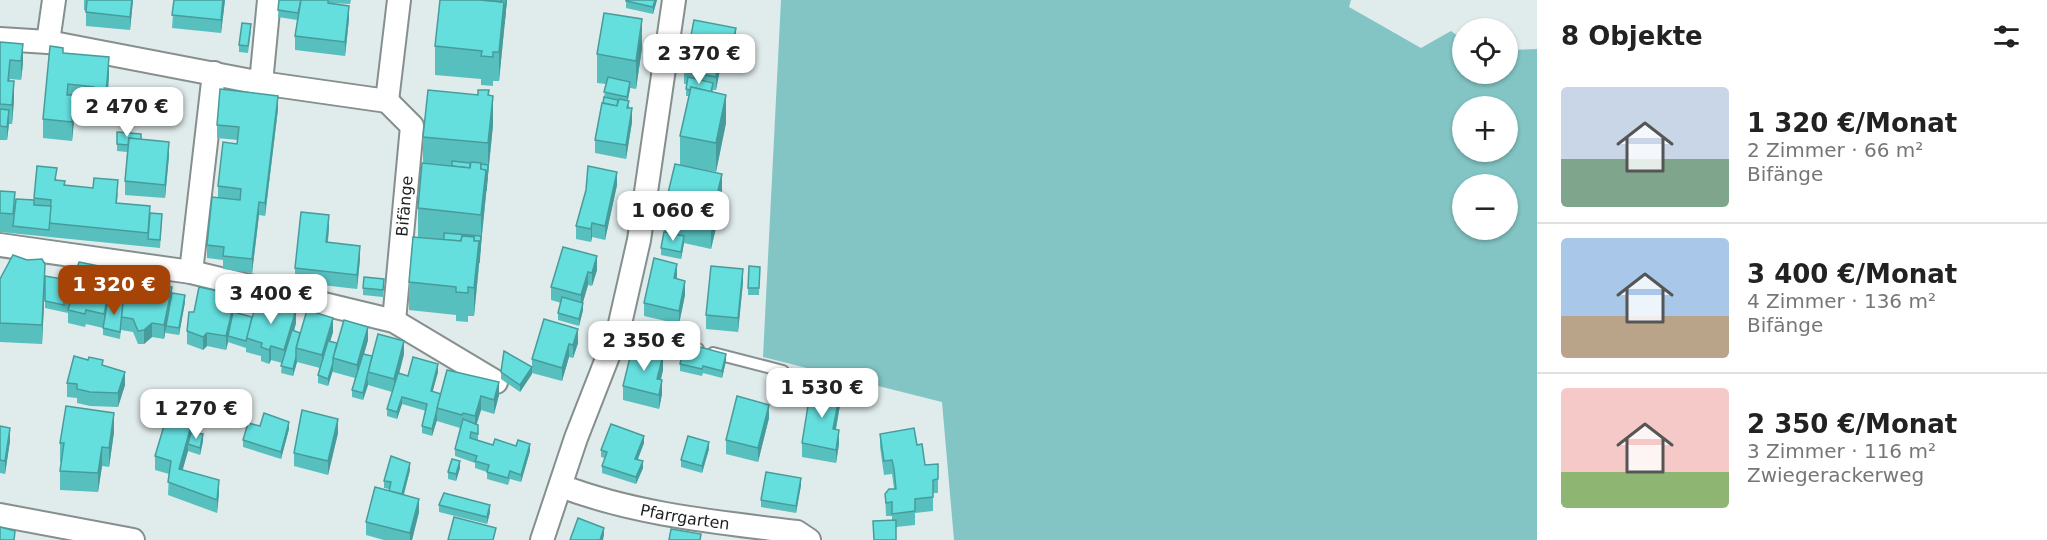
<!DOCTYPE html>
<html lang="de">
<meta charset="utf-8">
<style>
:root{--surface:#fff;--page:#f6f6f6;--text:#222;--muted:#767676;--line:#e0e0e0;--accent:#a64407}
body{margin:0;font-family:"DejaVu Sans",sans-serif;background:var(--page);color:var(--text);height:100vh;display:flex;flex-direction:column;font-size:22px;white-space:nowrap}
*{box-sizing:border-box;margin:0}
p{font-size:20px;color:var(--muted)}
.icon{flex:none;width:33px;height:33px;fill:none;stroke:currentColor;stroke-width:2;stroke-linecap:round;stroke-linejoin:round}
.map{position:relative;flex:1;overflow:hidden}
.details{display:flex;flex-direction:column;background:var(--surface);width:510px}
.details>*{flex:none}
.controls{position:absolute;left:1452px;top:18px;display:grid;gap:12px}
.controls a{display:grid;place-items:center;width:66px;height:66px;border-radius:50%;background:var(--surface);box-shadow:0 2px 4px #0004;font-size:30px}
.price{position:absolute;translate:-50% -51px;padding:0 14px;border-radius:12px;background:#fff;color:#222;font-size:20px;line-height:39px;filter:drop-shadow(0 2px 3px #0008)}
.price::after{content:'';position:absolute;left:50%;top:36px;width:18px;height:14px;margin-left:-9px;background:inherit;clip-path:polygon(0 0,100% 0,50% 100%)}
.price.current{background:var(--accent);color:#fff}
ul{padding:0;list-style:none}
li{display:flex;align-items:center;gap:18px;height:150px;padding:0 24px}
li+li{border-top:2px solid var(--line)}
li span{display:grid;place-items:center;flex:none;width:168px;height:120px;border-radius:6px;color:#555}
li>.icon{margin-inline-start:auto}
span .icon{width:72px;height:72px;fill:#fffc;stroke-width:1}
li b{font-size:26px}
h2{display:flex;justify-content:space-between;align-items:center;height:72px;padding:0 24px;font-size:26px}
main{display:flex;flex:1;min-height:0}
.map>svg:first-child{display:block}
</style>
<main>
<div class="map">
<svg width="1537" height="540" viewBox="0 0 1537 540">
<rect width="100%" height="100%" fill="#e0ebeb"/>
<path fill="#82c5c4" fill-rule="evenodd" d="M781 0H1351L1349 7 1421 48 1451 31 1462 39V74H1508V50L1537 49V540H954L942 402 763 357ZM1462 106H1508V152H1462ZM1462 184H1508V230H1462Z"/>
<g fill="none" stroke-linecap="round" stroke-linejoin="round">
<defs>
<g id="lane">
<path d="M619 328 698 349"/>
<path d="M713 353 783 371"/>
</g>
<g id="street">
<path d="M0 39 48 42 261 83 387 101 399 0"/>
<path d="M48 42 54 0"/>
<path d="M261 83 269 0"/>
<path d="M387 101 412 126 394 321"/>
<path d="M0 245 191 272 214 73"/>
<path d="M191 272 394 321 496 382"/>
<path id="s1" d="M561 486C637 515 717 522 797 532L809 540"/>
<path d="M0 515 133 540"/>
<path d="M542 540 576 438 619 328 639 240 674 0"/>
</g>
</defs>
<use href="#lane" stroke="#858f8e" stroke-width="14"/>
<use href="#street" stroke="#858f8e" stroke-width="26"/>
<use href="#lane" stroke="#fff" stroke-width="10"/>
<use href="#street" stroke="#fff" stroke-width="22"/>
</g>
<g fill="#57c0bf">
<path d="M84 0H133L130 30 86 26V11L84 10Z"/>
<path d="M174 0H225L221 33 172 28Z"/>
<path d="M279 0H351L350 4 329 3 349 19 345 56 295 50V36L297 20 278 17Z"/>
<path d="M440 0H507L499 81H493V86L481 85V79L435 75V46Z"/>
<path d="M626 0H657L653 14 626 8Z"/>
<path d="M694 20 736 42 732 61 722 59 716 90H713V92L726 123 716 172 680 165V136L689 96H686V84H684V71Z"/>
<path d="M251 31 248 53 239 52V45Z"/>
<path d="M0 42 23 44V63L21 80 10 79 14 100 12 124H9L7 140H0Z"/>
<path d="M642 48 636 89 630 88 628 100 632 122 626 159 595 153V140L604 97 606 84 597 83V54Z"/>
<path d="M63 53 109 76 106 113 94 112V106L75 104 72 141 43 138V119Z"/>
<path d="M489 95 493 125 474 316H468V322L456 321V315L409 310V282L418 237V208L423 163V137Z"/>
<path d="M278 109 265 216 259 215 252 273 223 269V260L207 258V245L218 197V186L237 144 238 140 217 138V125Z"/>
<path d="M117 132 141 140 169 156 165 198 125 195V181L127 152 117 151Z"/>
<path d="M37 166 65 185 118 193 117 203 150 213 162 221 160 248 0 232V191L15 204 34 200Z"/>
<path d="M617 185 605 240 592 237 591 242 576 239V226Z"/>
<path d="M722 202 711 249 684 243 681 259 661 255V248L664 232V210Z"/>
<path d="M329 228 328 242 360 259 357 289 295 282V268Z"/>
<path d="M597 256V270L592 286 588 285 583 302V310L579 326 558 320V313L561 303 551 300V287Z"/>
<path d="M760 267 759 295H748V288Z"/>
<path d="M677 277V279L685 295 679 324 644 316V303Z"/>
<path d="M45 278 68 280 114 283 110 300 123 302 159 284 185 302 179 335 166 333V329L164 339 152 337 144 344H138L133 332 121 330V329L120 339 103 335V328L86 324 85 327 68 323V313L45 308V285L42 344 0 342V279Z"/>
<path d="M743 282 738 332 706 329V315Z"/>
<path d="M384 286 383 297 363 295V288Z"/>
<path d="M236 309 235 312 252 317 296 323 294 331 300 333 333 332 330 341 337 343 368 340 364 354 372 356 404 354 399 374 408 376 438 372 432 392 441 394 499 395 494 414 481 410 476 424 478 425V440L493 445 530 451 521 482 510 479 508 485 487 479V472L475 468V463L455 456V449L460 428 437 421V420L432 436 422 433V426L426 411 402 404 397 419 387 416V409L392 392 368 385 363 400 352 397V390L355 378 333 372V370L328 386 318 383V375L320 368 297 362 293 376 281 373 282 363 271 360 269 364 261 361V356L246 352V348L228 342 226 350 207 346 203 350 187 344V331Z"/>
<path d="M544 319 578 343 573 358 569 357 562 381 532 373V359Z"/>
<path d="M726 361 722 378 703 373 702 376 680 371V364Z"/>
<path d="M103 365 125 385 118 407 90 406 77 403V398L67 397V383Z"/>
<path d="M663 370 661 380 662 394 659 409 623 400V386Z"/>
<path d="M501 372 532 374 520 392 501 379Z"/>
<path d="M840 405 836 430 839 444 836 463 802 457V443Z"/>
<path d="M769 418 758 462 726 454V440Z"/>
<path d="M0 426 10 441 5 474 0 473Z"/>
<path d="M260 426 289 429 281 459 243 447V440Z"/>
<path d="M114 432 109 467 102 466 98 492 60 490V471L61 462H60V443Z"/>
<path d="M191 433 203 441 200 455 188 451 182 470 219 493 217 513 168 495 169 474 155 470V456Z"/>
<path d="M338 433 328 475 294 466V453Z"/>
<path d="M880 434 917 445 925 465 938 464V493H933V511L915 513V525L896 527 892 520V516H886L885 494 894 489 892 474 884 475 880 447Z"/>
<path d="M644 443 638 459 643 468 636 484 602 473V466L605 458 601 457V450Z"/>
<path d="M709 449 702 473 681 467V460Z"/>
<path d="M460 468 456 481 448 479V472Z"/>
<path d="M410 470 404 495 419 512 412 540H384L366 535V522L389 491V489L384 488V481Z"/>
<path d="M801 485 796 513 761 507V500Z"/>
<path d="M439 505 490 512 487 524 439 512Z"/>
</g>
<g fill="#479c9b">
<path d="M132 0H133L130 30V17Z"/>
<path d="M223 0H225L221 33V20Z"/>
<path d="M506 0H507L499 81V52L504 2Z"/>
<path d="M655 0H657L653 14V7Z"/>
<path d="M349 6V19L345 56V42Z"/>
<path d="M642 19V48L636 89V61Z"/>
<path d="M736 28V42L732 61V47Z"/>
<path d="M23 44V63L21 80V61Z"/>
<path d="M722 45V59L716 90V77Z"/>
<path d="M109 57V76L106 113V94Z"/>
<path d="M14 81V100L12 124V105Z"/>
<path d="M630 82V89L627 104V97Z"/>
<path d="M75 95V114L72 141V122Z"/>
<path d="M726 95V123L716 172V143Z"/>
<path d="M278 96V109L265 216V203Z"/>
<path d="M493 96V125L481 243V215L486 170 488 165V143Z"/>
<path d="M632 108V122L626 159V145Z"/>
<path d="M9 110V124L7 140V127Z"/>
<path d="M169 142V156L165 198V185Z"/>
<path d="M617 172V185L605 240V226Z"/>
<path d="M722 174V202L711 249V220Z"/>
<path d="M259 202V215L252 273V259Z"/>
<path d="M329 215V228L326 256V242Z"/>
<path d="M592 223V237L591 242V229Z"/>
<path d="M481 236V243L474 316V288L479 241Z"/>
<path d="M684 236V243L681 259V252Z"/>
<path d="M360 246V259L357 289V275Z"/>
<path d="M597 256V270L592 286V273Z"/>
<path d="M45 264V283L42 344V325Z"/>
<path d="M677 264V277L674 292V278Z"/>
<path d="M114 269V283L104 328V314Z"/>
<path d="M743 269V282L738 332V318Z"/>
<path d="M588 272V285L581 309V295Z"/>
<path d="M685 281V295L679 324V311Z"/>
<path d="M172 287V300L164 339V325Z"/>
<path d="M185 295V302L179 335V328Z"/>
<path d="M236 295V309L229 336H228V342L226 350V336Z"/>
<path d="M583 303V310L579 326V319Z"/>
<path d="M296 310V323L284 364V350Z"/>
<path d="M333 318V332L322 369V355Z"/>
<path d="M152 323V337L144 344V330Z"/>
<path d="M368 327V340L357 379V365Z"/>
<path d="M578 329V343L573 358V345Z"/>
<path d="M207 333V346L203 350V337Z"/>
<path d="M404 341V354L394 393V379Z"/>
<path d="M569 344V357L562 381V368Z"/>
<path d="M271 346V360L269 364V350Z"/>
<path d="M726 354V361L722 378V371Z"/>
<path d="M663 356V370L657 393V379Z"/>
<path d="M296 357 297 362 293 376V369Z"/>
<path d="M333 363V370L328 386V379Z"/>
<path d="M438 364V372L431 398V391Z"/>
<path d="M532 367V374L520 392V385Z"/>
<path d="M125 372V385L118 407V393Z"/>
<path d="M368 378V385L363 400V393Z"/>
<path d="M662 380V394L659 409V395Z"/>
<path d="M499 382V395L494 414V400Z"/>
<path d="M840 392V405L833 443V429Z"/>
<path d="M481 396V410L475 430V416Z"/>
<path d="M402 397V404L397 419V412Z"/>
<path d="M769 405V418L758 462V448Z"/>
<path d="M114 413V432L109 467V448Z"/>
<path d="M437 413V420L432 436V429Z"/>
<path d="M338 419V433L328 475V461Z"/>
<path d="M289 422V429L281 459V452Z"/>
<path d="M191 426V440L188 444V451L179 483V469Z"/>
<path d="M10 428V441L5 474V461Z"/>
<path d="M839 430V444L836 463V450Z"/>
<path d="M203 434V441L200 455V448Z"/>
<path d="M644 436V443L635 466V459Z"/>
<path d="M709 442V449L702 473V466Z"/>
<path d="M530 444V451L521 482V475Z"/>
<path d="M102 447V466L98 492V473Z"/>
<path d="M460 461V468L456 481V474Z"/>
<path d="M643 461V468L636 484V477Z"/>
<path d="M410 463V470L400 507V500Z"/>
<path d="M801 478V485L796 513V506Z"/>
<path d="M219 480V493L217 513V500Z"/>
<path d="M419 499V512L412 540H410V533Z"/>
<path d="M490 505V512L487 524V517Z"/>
<path d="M604 528V535L603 540H600Z"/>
</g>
<g fill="#65dfde" stroke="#479c9b" stroke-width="1.5">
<path d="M87 0H132L130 17 86 12Z"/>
<path d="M174 0H223L221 20 172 15Z"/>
<path d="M279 0H301L298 13 278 10Z"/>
<path d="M301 0H328V3L349 6 345 42 295 36Z"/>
<path d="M440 0H481L504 2 499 52H493V57L481 56 482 51 435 46Z"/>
<path d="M481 0 501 2V0H506L504 24V2Z"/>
<path d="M626 0H655L653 7 626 1Z"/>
<path d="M604 13 642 19 636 61 597 54Z"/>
<path d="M694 20 736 28 732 47 722 45 716 77 684 71Z"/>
<path d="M242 23 251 24 248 46 239 45Z"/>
<path d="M0 42 23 44 21 61 10 60 8 81H14L12 105 0 104Z"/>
<path d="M50 46 63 48V53L109 57 106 94 94 93V87L68 84 67 95H75L72 122 43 119Z"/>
<path d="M608 77 630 82 627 97 604 92Z"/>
<path d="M688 77 713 83 711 92 691 87 690 90 686 89Z"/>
<path d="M691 87 726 95 716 143 680 136Z"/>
<path d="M220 89 278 96 265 203 259 202 252 259 223 256 224 247 207 245 212 197 240 200 241 189 218 186 223 142 237 144 239 127 217 125Z"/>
<path d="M428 90 478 95V90H489L488 95 493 96 488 143 423 137Z"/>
<path d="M604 97 618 100 617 106 603 103Z"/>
<path d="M619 99 629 101 627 108H632L626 145 595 140 602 103 617 106Z"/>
<path d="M0 109 9 110 7 127 0 126Z"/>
<path d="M117 132 141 134V140L129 138 128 145 117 144Z"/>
<path d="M129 138 169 142 165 185 125 181Z"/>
<path d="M452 161 470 163V168L452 166Z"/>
<path d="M471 162 481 163V169L486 170 481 215 418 208 422 163 470 168Z"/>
<path d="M481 164 488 165 486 191V170L481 169Z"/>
<path d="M675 164 722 174 711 220 664 210Z"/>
<path d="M37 166 57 168 55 180 65 181 64 185 93 188 94 178 118 180 116 203 150 206 148 233 49 223 51 200 34 198Z"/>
<path d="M588 166 617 172 605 226 592 223 591 229 576 226 586 190Z"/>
<path d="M0 191 15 192 13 214 0 213Z"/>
<path d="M16 199 34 200V205L51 206 49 230 13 226Z"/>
<path d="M301 212 329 215 326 242 360 246 357 275 295 268Z"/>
<path d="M150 213 162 214 160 240 148 239Z"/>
<path d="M664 232 684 236 681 252 661 248Z"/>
<path d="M444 233 481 236 479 263V241H474V237L462 236 461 241 444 240Z"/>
<path d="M462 236 474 237V241H479L474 288 468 287V293L456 292V287L409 282 413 237 461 241Z"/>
<path d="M563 247 597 256 592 273 588 272 581 295 551 287Z"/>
<path d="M13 255 27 260 42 259 45 264 42 325 0 323V279Z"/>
<path d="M654 258 677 264 674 278 685 281 679 311 644 303Z"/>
<path d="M79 262 114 269 104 314 86 310 85 314 68 310 71 300 64 298 70 274 75 275Z"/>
<path d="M711 266 743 269 738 318 706 315Z"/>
<path d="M749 266 760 267 759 288H748Z"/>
<path d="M45 276 68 280 64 298V305L45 301Z"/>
<path d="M143 276 159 279V284L172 287 164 325 152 323 144 330 138 331 133 319 121 317 126 278 141 281Z"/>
<path d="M364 277 384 279 383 290 363 288Z"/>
<path d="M199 287 236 295 226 336 207 333 203 337 187 331 189 312H194Z"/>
<path d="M172 293 185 295 179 328 166 326Z"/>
<path d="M562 297 583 303 579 319 558 313Z"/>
<path d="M258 298 296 310 284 350 271 346 269 350 261 347 262 343 246 338Z"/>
<path d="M108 300 123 302 120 332 103 328Z"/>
<path d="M307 310 333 318 322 355 296 348Z"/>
<path d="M233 312 252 317 246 341 228 336Z"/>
<path d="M544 319 578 329 573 345 569 344 562 368 532 359Z"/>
<path d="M344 320 368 327 357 365 333 358Z"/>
<path d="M292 330 300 333 296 348V357L293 369 281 366Z"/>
<path d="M378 334 404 341 394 379 368 372Z"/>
<path d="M328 341 337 343 333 358V363L328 379 318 375Z"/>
<path d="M685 343 726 354 722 371 703 366 702 369 680 364Z"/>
<path d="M632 349 663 356 657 379 662 380 659 395 623 386Z"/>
<path d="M504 351 532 367 520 385 501 372Z"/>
<path d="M363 354 372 356 363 393 352 390Z"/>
<path d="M74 356 88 360 89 357 103 360 102 365 125 372 118 393 90 392 77 389V384L67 383Z"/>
<path d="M413 357 438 364 431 391 441 394 432 429 422 426 427 404 402 397 397 412 387 409 398 373 408 376Z"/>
<path d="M447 370 499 382 494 400 481 396 475 416 463 413 462 415 437 408Z"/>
<path d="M811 387 840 392 833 429 839 430 836 450 802 443Z"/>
<path d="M737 396 769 405 758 448 726 440Z"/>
<path d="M66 406 114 413 109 448 102 447 98 473 60 471 64 443H60Z"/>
<path d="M302 410 338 419 328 461 294 453Z"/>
<path d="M264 413 289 422 281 452 243 440 248 423 260 426Z"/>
<path d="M166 419 191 426 179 469 219 480 217 500 168 482 171 461 155 456Z"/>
<path d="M463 419 478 425V434L471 432 470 438 493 445 495 439 516 446 518 440 530 444 521 475 510 471 508 478 487 472 489 465 475 461 477 456 455 449Z"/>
<path d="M611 424 644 436 635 459 643 461 636 477 602 466 607 452 601 450Z"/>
<path d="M0 426 10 428 5 461 0 460Z"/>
<path d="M914 428 917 445 922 444 925 465 938 464V479L933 480V497L915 499V511L892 514V502L886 503 885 494 889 489H896L894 469 892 460 884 461 880 434Z"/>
<path d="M191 433 203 434 200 448 188 444Z"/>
<path d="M688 436 709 442 702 466 681 460Z"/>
<path d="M391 456 410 463 402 494 389 491 391 482 384 481Z"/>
<path d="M452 459 460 461 456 474 448 472Z"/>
<path d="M766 472 801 478 796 506 761 500Z"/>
<path d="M375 487 419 499 410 533 366 522Z"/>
<path d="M444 493 490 505 487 517 439 505Z"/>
<path d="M454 517 496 528 493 540H448Z"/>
<path d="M578 518 604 528 600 540H570Z"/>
<path d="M896 520V540H874L873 521Z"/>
<path d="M0 527 15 531 14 540H0Z"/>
<path d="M671 529 701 534 700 540H669Z"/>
</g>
<g text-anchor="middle" stroke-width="5" stroke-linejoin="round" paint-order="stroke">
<g font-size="16" fill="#1c2020" stroke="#fff">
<text transform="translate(404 206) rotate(-85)" y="6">Bifänge</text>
<text dy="6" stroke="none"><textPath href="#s1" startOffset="128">Pfarrgarten</textPath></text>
</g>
</g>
</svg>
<div class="controls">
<a><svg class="icon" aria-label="locate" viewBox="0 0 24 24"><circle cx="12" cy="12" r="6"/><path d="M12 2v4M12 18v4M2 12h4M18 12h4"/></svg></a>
<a>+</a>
<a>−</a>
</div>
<b class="price" style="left:699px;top:85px">2 370 €</b>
<b class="price" style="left:127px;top:138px">2 470 €</b>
<b class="price" style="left:673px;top:242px">1 060 €</b>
<b class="price current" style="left:114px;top:316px">1 320 €</b>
<b class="price" style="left:271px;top:325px">3 400 €</b>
<b class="price" style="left:644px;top:372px">2 350 €</b>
<b class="price" style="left:822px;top:419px">1 530 €</b>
<b class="price" style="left:196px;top:440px">1 270 €</b>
</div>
<section class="details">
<h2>8 Objekte<svg class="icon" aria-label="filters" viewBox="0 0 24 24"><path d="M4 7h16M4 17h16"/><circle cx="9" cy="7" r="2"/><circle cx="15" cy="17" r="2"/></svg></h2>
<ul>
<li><span style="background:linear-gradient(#c9d6e8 60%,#7fa58c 0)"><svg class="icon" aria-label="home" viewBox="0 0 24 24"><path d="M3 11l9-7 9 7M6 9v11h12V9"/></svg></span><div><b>1 320 €/Monat</b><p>2 Zimmer · 66 m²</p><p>Bifänge</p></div></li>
<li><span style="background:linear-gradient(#a9c7e8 65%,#b9a48a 0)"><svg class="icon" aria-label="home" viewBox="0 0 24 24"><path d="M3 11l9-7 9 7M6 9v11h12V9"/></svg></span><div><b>3 400 €/Monat</b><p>4 Zimmer · 136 m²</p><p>Bifänge</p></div></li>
<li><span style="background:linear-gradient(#f6c9c9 70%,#8fb573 0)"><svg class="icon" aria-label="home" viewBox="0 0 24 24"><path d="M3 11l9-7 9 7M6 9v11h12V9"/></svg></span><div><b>2 350 €/Monat</b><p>3 Zimmer · 116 m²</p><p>Zwiegerackerweg</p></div></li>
</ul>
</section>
</main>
